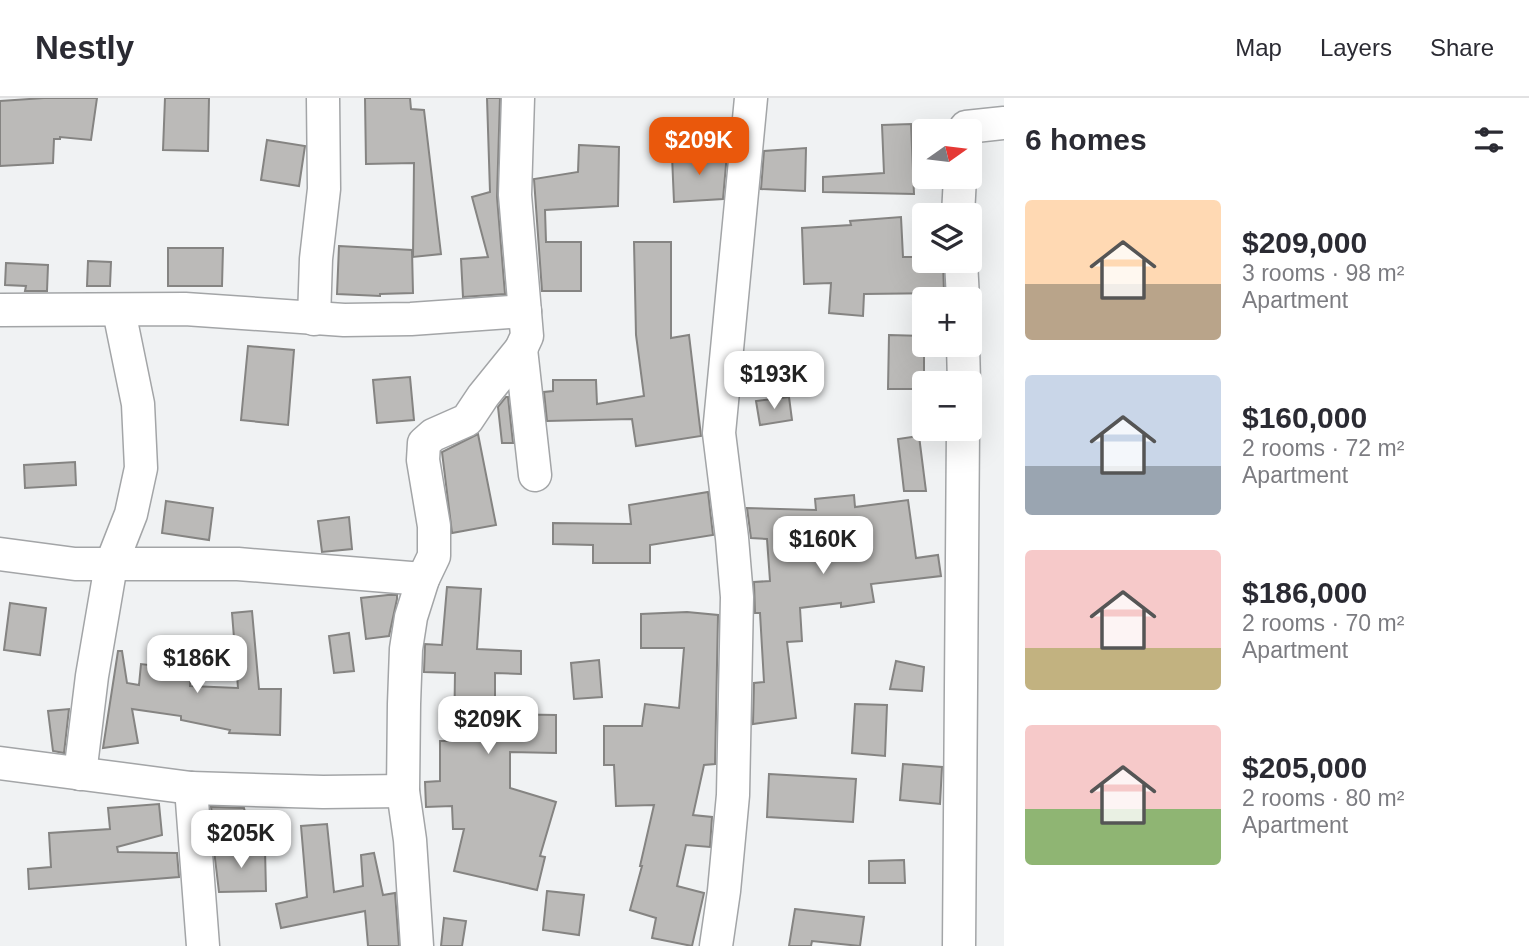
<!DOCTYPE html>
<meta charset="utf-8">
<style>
:root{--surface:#fff;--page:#f7f7f7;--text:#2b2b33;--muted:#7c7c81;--line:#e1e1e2;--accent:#ea580c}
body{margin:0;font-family:Helvetica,sans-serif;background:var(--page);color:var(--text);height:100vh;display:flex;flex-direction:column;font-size:26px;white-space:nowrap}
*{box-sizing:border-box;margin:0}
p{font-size:23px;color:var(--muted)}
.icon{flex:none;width:38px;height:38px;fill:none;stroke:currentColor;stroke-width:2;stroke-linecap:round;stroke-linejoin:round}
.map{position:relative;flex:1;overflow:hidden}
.drawer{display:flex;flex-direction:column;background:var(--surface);width:525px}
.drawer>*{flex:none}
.needle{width:46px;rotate:76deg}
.tools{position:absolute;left:912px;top:21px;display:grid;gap:14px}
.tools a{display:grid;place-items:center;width:70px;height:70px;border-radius:7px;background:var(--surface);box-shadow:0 7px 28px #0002;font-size:35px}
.price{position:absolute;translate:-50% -60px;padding:0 16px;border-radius:14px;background:#fff;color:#222;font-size:23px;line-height:46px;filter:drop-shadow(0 2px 4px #0008)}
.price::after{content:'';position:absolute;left:50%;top:42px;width:21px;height:16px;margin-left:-10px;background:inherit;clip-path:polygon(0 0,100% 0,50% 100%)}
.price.on{background:var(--accent);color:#fff}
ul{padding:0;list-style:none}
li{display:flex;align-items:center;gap:21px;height:175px;padding:0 21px}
li span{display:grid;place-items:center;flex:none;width:196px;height:140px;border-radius:7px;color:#555}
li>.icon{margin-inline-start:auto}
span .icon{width:84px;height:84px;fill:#fffc;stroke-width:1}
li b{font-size:30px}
h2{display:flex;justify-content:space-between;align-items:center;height:84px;padding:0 21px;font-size:30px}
header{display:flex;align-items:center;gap:42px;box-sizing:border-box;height:98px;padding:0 35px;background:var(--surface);border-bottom:2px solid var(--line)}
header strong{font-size:33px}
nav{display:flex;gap:38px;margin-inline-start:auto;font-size:24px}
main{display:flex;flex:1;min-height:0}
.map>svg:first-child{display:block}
</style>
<header>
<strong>Nestly</strong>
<nav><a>Map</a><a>Layers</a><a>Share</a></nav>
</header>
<main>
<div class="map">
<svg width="1004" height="848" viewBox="0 0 1004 848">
<rect width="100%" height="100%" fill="#f0f2f3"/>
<g fill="#bbbab8" stroke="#858482" stroke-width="2">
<path d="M44 0H97L91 42 60 39V41H54L53 65 0 68V3Z"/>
<path d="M165 0H209L208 53 163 52Z"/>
<path d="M365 0H410L411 11 424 12 441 156 413 159 414 65 366 66Z"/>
<path d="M487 0H500L497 99 505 196 463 199 461 161 488 159 472 99 490 94Z"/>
<path d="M911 26 914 96 823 94V79L884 75 882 27Z"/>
<path d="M267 42 305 48 299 88 261 82Z"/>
<path d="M579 47 619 49 618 108 545 112 546 144H581V193H542L534 81 578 74Z"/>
<path d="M806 50 805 93 761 91 764 53Z"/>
<path d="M727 55 723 101 674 104 672 58Z"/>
<path d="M901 119 903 159H924V163H943L944 195 864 196 863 218 829 215 831 185 804 186 802 130 851 127 850 123Z"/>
<path d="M634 144H671V240L689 237 701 338 636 348 632 321 547 323 544 294 553 293V282H596L597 306 644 298 636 237Z"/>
<path d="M339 148 412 152 413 195 380 196V198L337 196Z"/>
<path d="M168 150H223L222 188H168Z"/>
<path d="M88 163 111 164 110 188H87Z"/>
<path d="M6 165 48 167 47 193H25L26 188 5 187Z"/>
<path d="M889 237 924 238V291H888Z"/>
<path d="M248 248 294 252 288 327 241 322Z"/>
<path d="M410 279 414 322 377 325 373 282Z"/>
<path d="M506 299H508L513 345H502L498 309Z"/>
<path d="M789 299 792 322 760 327 756 303Z"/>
<path d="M478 336 496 427 452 435 442 354Z"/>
<path d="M919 338 926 393H904L898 341Z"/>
<path d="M75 364 76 387 25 390 24 367Z"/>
<path d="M708 394 713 437 650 447V465H593V447L553 446V425L631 426 629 407Z"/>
<path d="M854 397 855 409 908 402 916 460 938 457 941 478 871 486 874 504 841 509V505L800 510 802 543 787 544 796 620 753 626 754 585 764 584 760 515H755L754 484 770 483 767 441 751 440 747 410 816 412 815 401Z"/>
<path d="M166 403 213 410 209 442 162 435Z"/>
<path d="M349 419 352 451 322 454 318 423Z"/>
<path d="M447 489 481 491 477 551 521 553V576L495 575V616L556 617V655L510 654V690L556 704 540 758 545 759 537 792 454 773 464 731H453L452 708 426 709 425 684 440 683V643H454L455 575 424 574 425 546 442 547Z"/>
<path d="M388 497H397V501L389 538 366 541 361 500Z"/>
<path d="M10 505 46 510 40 557 4 552Z"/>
<path d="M252 513 259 591H281L280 637 229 635 230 632 181 622V618L132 611 138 645 103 650 118 553H122L127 585 139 587 141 566 191 572 190 588 238 590 232 515Z"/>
<path d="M687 514 718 517 715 666 704 667 693 717 712 719 710 749 686 747 677 788 704 795 692 848 652 840 656 820 630 812 642 768H640L654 707 616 708 614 667H604V628H642L645 606 679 610 684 550H641V516Z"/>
<path d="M349 535 354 573 334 575 329 538Z"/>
<path d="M599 562 602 599 574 601 571 565Z"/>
<path d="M896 563 924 569 922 593 890 591Z"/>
<path d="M855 606 887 607 885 658 852 655Z"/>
<path d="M69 611 64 655 53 653 48 613Z"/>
<path d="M903 666 942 669 940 706 900 702Z"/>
<path d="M769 676 856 681 853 724 767 719Z"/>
<path d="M159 706 162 737 117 749 118 754 177 755 179 779 29 791 28 771 51 769 49 735 110 731 108 710Z"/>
<path d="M211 709 244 710 245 714 213 723Z"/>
<path d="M327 726 334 794 363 788 361 757 374 755 383 797 395 795 399 848H368L365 813 281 830 276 806 307 799 301 728Z"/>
<path d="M265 751 266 793 219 794 214 752Z"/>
<path d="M904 762 905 785H869V763Z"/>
<path d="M547 793 584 797 579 837 543 832Z"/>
<path d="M795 811 864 819 860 848 812 843 811 848H789Z"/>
<path d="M444 820 466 823 462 848H441Z"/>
</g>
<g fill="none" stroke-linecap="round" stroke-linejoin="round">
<defs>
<g id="street">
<path d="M965 33 966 29 1004 25"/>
<path d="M958 117 960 79"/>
<path d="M961 163 963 201"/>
<path d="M0 212 185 211 344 222 411 221 525 213"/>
<path d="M314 221 316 161 324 91 323 0"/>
<path d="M963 247 964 285"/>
<path d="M521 251 535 377"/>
<path d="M0 456 75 466H238L423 481"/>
<path d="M0 665 191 690 323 694 403 693"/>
<path d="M80 676 92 578 111 467 131 416 141 370 138 306 119 213"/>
<path d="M191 690 203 848"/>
<path d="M417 848 410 742 403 693 404 606 406 551 411 519 423 481 434 458V428L423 362 424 345 433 337 467 322 483 298 521 251 527 238 515 97 518 0"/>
<path d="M716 848 724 793 733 697 737 499 732 440 719 335 751 0"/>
<path d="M959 848 963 331"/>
</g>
</defs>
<use href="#street" stroke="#a3a5a7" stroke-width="35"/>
<use href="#street" stroke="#fff" stroke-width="32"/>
</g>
</svg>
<div class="tools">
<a><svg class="needle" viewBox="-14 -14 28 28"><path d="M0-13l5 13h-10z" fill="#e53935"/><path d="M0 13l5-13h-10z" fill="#7c7c81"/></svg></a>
<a><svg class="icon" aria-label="layers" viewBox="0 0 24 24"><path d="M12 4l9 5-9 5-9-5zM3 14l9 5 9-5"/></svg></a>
<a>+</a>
<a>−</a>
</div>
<b class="price on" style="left:699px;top:79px">$209K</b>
<b class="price" style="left:774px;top:313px">$193K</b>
<b class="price" style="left:823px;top:478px">$160K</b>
<b class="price" style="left:197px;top:597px">$186K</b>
<b class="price" style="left:488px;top:658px">$209K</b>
<b class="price" style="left:241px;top:772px">$205K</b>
</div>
<section class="drawer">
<h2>6 homes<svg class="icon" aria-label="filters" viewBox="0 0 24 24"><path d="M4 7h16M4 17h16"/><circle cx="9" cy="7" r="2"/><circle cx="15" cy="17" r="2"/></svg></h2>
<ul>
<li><span style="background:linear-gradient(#ffd9b3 60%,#b9a48a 0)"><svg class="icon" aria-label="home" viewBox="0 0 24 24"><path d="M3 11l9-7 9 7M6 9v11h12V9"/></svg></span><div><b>$209,000</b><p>3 rooms · 98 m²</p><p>Apartment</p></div></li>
<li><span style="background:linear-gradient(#c9d6e8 65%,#9aa5b1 0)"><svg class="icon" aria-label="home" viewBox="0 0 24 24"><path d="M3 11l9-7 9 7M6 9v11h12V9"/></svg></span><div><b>$160,000</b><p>2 rooms · 72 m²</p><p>Apartment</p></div></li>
<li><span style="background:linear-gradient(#f6c9c9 70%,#c2b280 0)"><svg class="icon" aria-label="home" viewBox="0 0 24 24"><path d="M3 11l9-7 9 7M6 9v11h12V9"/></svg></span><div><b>$186,000</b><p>2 rooms · 70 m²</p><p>Apartment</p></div></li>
<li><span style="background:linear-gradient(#f6c9c9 60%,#8fb573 0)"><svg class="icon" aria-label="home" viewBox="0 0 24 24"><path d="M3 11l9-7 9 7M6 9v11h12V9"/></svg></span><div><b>$205,000</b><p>2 rooms · 80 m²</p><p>Apartment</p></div></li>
</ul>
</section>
</main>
